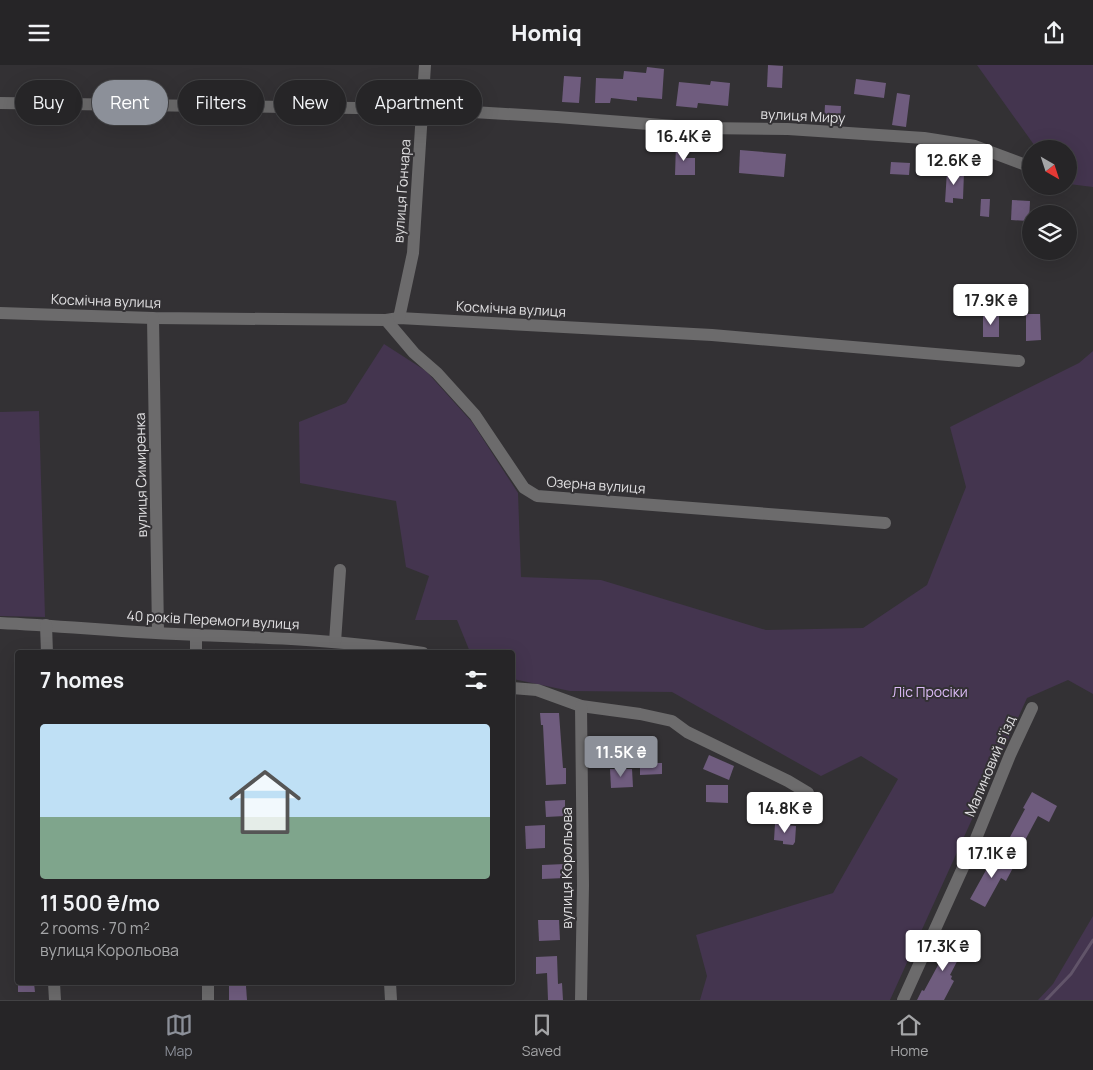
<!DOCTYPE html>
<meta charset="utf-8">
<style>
:root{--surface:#262527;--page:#2e2d2f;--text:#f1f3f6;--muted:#a4a5a7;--line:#424244;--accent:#8c9099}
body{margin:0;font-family:Manrope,sans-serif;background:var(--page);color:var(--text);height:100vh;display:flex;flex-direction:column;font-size:19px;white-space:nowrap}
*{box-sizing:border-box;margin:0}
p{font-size:16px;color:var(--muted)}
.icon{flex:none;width:28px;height:28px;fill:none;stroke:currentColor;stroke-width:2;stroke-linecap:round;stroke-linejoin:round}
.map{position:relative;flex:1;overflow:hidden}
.side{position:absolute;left:15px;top:585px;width:500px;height:335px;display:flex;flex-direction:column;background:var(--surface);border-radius:5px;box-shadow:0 5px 20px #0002,0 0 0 1px var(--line)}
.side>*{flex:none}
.banner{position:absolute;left:15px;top:15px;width:500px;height:45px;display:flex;gap:10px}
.needle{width:32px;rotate:141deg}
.tools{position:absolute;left:1022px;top:75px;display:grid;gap:10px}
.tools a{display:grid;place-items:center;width:55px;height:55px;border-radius:50%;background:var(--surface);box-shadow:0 5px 20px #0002,0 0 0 1px var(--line);font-size:25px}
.price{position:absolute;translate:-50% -42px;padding:0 11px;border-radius:5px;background:#fff;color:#222;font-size:16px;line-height:32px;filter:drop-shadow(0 1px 2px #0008)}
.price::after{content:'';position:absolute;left:50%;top:30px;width:15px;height:11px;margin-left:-8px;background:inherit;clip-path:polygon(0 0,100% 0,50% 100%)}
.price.on{background:var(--accent);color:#fff}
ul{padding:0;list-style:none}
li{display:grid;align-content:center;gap:10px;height:265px;padding:0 25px}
li span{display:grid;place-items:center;height:155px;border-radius:5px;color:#555}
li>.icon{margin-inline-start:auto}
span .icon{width:90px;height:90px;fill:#fffc;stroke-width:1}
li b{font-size:21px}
h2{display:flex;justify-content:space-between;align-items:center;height:60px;padding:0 25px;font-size:21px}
.pill{padding:0 18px;border-radius:22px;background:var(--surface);box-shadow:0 5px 20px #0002,0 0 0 1px var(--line);font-size:18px;line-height:45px}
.pill.on{background:var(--accent);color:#fff}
header{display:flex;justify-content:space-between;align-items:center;height:65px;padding:0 25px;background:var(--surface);font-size:22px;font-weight:800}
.tab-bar{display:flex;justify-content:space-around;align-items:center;height:70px;border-top:1px solid var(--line);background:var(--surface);font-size:14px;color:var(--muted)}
.tab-bar a{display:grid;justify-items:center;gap:2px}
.tab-bar .on{color:var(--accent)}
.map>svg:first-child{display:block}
</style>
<header><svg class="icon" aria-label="menu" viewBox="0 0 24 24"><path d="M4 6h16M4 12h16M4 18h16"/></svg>Homiq<svg class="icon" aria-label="share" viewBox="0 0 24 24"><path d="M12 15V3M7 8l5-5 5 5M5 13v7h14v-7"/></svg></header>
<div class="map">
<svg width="1093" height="935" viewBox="0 0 1093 935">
<rect width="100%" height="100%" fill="#333134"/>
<g fill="#44354f">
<path d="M977 0H1093V122L1069 119V84H1037Z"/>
<path d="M384 279 426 306 472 357 518 428 521 512 601 515 766 565 863 563 927 520 966 422 950 362 1079 298 1093 286V629L1068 615 1027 633 890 935H700L707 911 696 870 833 828 898 714 861 691 821 711 672 627 570 626 513 614 512 588 470 587 457 555H415L429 511 406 502 396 436 300 418 299 357 346 338Z"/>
<path d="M39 346 45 552 0 551V347Z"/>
<path d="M1093 851V935H1038L1053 919Z"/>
</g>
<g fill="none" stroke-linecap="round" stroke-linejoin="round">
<path stroke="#615469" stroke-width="3" d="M1046 935 1071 909 1093 875"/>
</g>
<g fill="#6f5c7e">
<path d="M768 0 783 1 782 23 767 22Z"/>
<path d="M647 2 664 4 662 34 637 32V36L611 33 610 38H595L596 13 623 14 624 6 646 8Z"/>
<path d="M564 11 581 12 579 38 562 37Z"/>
<path d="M856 14 886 18 884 33 854 29Z"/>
<path d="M711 16 730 18 728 41 698 38 697 43 676 41 679 17 710 20Z"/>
<path d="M897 28 910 30 906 62 892 60Z"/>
<path d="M825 40 841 41 840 59 824 58Z"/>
<path d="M676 79H686V93H695V110H675Z"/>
<path d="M740 85 786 89 784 112 739 108Z"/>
<path d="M891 97 910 98 909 110 890 109Z"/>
<path d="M947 106 964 107 963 134 953 133V138L945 137Z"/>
<path d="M981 134H990L989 152 980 151Z"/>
<path d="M1012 135 1030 136 1029 156 1011 155Z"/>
<path d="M1026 249H1040L1041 275 1026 276Z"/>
<rect x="983" y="250" width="16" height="22"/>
<path d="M540 648H559L563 703H566V719L546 720 543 660H541Z"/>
<path d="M709 690 734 701 729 715 703 704Z"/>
<path d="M640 698H662V709L640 710Z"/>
<path d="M610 704H632L633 722 611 723Z"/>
<path d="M706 720H728V738L706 737Z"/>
<path d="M1032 727 1057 741 1049 757 1038 751 1023 779 1010 772 1025 744 1023 743Z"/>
<path d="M565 735V751L546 752 545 736Z"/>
<path d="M775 759 796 761 795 777 793 780 783 779V776L774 775Z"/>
<path d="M545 760V783L526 784 525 761Z"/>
<path d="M995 789 1015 799 1006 816 1001 813 985 842 970 834Z"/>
<path d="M565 799V813L542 814V800Z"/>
<path d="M538 855H559L560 875 539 876Z"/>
<path d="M953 868 962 873 958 880 964 883 950 910 952 911 951 914 954 916 944 935H917L922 925 924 926 943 891 941 890Z"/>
<path d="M557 891 558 919 562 918 563 935H548L547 908 536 909V892Z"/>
<path d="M18 918H34L35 927H18Z"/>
<path d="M229 921H246L247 935H229Z"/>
</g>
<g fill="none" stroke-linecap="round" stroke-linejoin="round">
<g stroke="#6c6b6c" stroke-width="12">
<path d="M0 38 423 44 557 52 701 63 788 64 924 73 975 81 1031 102"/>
<path d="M0 248 153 253 386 255 399 253 712 270 1019 296"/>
<path d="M153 253 158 567"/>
<path d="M399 253 413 188 425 0"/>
<path d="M386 255 414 288 437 308 475 350 524 423 537 431 885 458"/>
<path d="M0 558C66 561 131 568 197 570 272 573 348 575 423 588"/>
<path d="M46 560 47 588"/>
<path d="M196 570V588"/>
<path d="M335 577 340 505"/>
<path d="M512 623 537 625 581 641 640 649 672 656 687 667 788 716 808 728"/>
<path d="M581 641 583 820 581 935"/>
<path d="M54 918 55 935"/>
<path d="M208 918V935"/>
<path d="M390 918 391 935"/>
<path d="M903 935 975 776 1010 690 1032 643"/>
</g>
</g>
<g text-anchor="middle" stroke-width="4" stroke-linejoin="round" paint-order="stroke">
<g font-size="14" fill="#e0dfe1" stroke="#333134">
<text transform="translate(803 51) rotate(3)" y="5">вулиця Миру</text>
<text transform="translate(402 126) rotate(-86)" y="5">вулиця Гончара</text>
<text transform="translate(106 236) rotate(2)" y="5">Космічна вулиця</text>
<text transform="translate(511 244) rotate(3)" y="5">Космічна вулиця</text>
<text transform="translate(141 410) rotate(-91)" y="5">вулиця Симиренка</text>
<text transform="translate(596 420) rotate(4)" y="5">Озерна вулиця</text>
<text transform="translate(213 555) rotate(3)" y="5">40 років Перемоги вулиця</text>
<text transform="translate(990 701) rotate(-67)" y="5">Малиновий в'їзд</text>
<text transform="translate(567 803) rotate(-90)" y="5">вулиця Корольова</text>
</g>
<g font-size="14" fill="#ddbbf7" stroke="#333134">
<text x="930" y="632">Ліс Просіки</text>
</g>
</g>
</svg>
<div class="tools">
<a><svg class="needle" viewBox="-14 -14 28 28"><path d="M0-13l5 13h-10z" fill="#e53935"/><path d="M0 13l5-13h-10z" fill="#a4a5a7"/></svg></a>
<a><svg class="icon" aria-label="layers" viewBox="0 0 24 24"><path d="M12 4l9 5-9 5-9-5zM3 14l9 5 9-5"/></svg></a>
</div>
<b class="price" style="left:684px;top:97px">16.4K ₴</b>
<b class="price" style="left:954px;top:121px">12.6K ₴</b>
<b class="price" style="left:991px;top:261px">17.9K ₴</b>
<b class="price on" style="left:621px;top:713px">11.5K ₴</b>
<b class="price" style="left:785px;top:769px">14.8K ₴</b>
<b class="price" style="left:992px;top:814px">17.1K ₴</b>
<b class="price" style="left:943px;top:907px">17.3K ₴</b>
<div class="banner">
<a class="pill">Buy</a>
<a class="pill on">Rent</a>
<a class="pill">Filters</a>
<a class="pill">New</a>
<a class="pill">Apartment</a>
</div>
<section class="side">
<h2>7 homes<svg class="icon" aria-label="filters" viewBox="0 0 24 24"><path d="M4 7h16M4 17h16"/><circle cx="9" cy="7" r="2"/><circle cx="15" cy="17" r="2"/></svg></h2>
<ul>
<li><span style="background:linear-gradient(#bfe0f5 60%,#7fa58c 0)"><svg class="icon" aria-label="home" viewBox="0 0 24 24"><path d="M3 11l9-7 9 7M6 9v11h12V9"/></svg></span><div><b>11 500 ₴/mo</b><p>2 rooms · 70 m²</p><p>вулиця Корольова</p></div></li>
</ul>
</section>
</div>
<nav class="tab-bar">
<a class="on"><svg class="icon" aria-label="map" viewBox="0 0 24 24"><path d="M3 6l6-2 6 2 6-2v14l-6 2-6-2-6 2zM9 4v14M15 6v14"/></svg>Map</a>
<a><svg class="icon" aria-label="saved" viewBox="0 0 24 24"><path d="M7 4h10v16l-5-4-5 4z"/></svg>Saved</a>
<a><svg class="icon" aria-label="home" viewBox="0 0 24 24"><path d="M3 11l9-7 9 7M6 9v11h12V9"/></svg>Home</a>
</nav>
